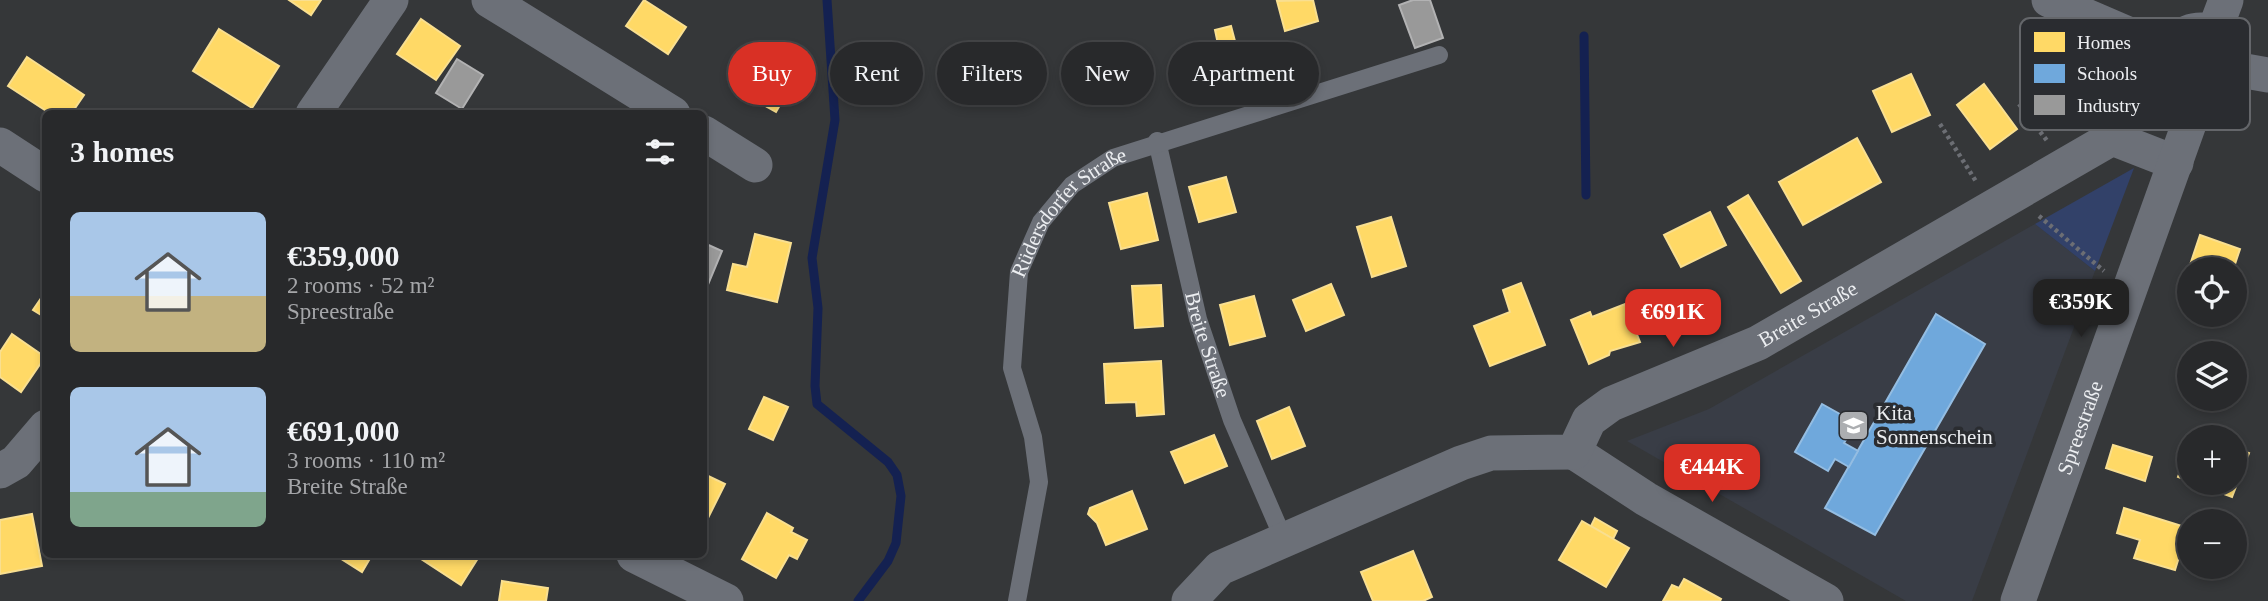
<!DOCTYPE html>
<meta charset="utf-8">
<style>
:root{--surface:#28292b;--page:#343537;--text:#f1f3f6;--muted:#a5a6a9;--line:#444547;--accent:#d93025}
body{margin:0;font-family:Georgia,serif;background:var(--page);color:var(--text);height:100vh;display:flex;flex-direction:column;font-size:26px;white-space:nowrap}
*{box-sizing:border-box;margin:0}
p{font-size:23px;color:var(--muted)}
.icon{flex:none;width:38px;height:38px;fill:none;stroke:currentColor;stroke-width:2;stroke-linecap:round;stroke-linejoin:round}
.map{position:relative;flex:1;overflow:hidden}
.panel{position:absolute;left:42px;top:110px;width:665px;height:448px;display:flex;flex-direction:column;background:var(--surface);border-radius:10px;box-shadow:0 4px 10px #0003,0 0 0 2px var(--line)}
.panel>*{flex:none}
.guide{position:absolute;left:728px;top:42px;width:665px;height:63px;display:flex;gap:14px}
.controls{position:absolute;left:2177px;top:257px;display:grid;gap:14px}
.controls a{display:grid;place-items:center;width:70px;height:70px;border-radius:50%;background:var(--surface);box-shadow:0 4px 10px #0003,0 0 0 2px var(--line);font-size:35px}
.price{position:absolute;translate:-50% -60px;padding:0 16px;border-radius:14px;background:var(--accent);color:#fff;font-size:23px;line-height:46px;filter:drop-shadow(0 2px 4px #0008)}
.price::after{content:'';position:absolute;left:50%;top:42px;width:21px;height:16px;margin-left:-10px;background:inherit;clip-path:polygon(0 0,100% 0,50% 100%)}
.price.on{background:#222;color:#fff}
ul{padding:0;list-style:none}
li{display:flex;align-items:center;gap:21px;height:175px;padding:0 28px}
li span{display:grid;place-items:center;flex:none;width:196px;height:140px;border-radius:10px;color:#555}
li>.icon{margin-inline-start:auto}
span .icon{width:84px;height:84px;fill:#fffc;stroke-width:1}
li b{font-size:30px}
h2{display:flex;justify-content:space-between;align-items:center;height:84px;padding:0 28px;font-size:30px}
.tag{padding:0 24px;border-radius:32px;background:var(--surface);box-shadow:0 4px 10px #0003,0 0 0 2px var(--line);font-size:24px;line-height:63px}
.tag.on{background:var(--accent);color:#fff}
.map>svg:first-child{display:block}
</style>
<div class="map">
<svg width="2268" height="601" viewBox="0 0 2268 601">
<rect width="100%" height="100%" fill="#353739"/>
<path fill="#393d46" d="M2035 224 2095 271 1972 601H1906L1627 441 1709 409Z"/>
<path fill="#324169" d="M2134 168 2095 271 2035 224Z"/>
<g fill="#ffd966" stroke="#f9df90" stroke-width="2">
<path d="M289 0H321L311 15Z"/>
<path d="M644 0 686 27 668 54 626 26Z"/>
<path d="M1313 0 1318 21 1285 31 1277 1Z"/>
<path d="M421 19 460 46 436 80 397 54Z"/>
<path d="M1231 26 1236 45 1240 44 1244 62 1223 68 1215 30Z"/>
<path d="M219 29 279 66 252 108 193 71Z"/>
<path d="M27 57 84 95 71 114H51L8 86Z"/>
<path d="M756 60 794 81 776 112 739 91Z"/>
<path d="M1911 74 1930 115 1892 132 1873 91Z"/>
<path d="M1984 84 2017 129 1990 149 1957 105Z"/>
<path d="M1857 138 1881 182 1803 225 1779 182Z"/>
<path d="M1226 177 1236 212 1199 222 1189 187Z"/>
<path d="M1147 193 1158 240 1121 249 1109 203Z"/>
<path d="M1748 195 1801 281 1781 293 1728 207Z"/>
<path d="M1710 212 1726 245 1681 267 1664 235Z"/>
<path d="M1391 217 1406 266 1372 277 1357 227Z"/>
<path d="M755 234 791 243 777 302 727 290 733 264 747 267Z"/>
<path d="M2200 235 2240 249 2233 270H2189L2187 274Z"/>
<path d="M1521 283 1545 345 1490 366 1474 326 1510 312 1503 290Z"/>
<path d="M1331 284 1344 315 1306 331 1293 300Z"/>
<path d="M1161 285 1163 326 1135 328 1132 286Z"/>
<path d="M46 291V318L33 310Z"/>
<path d="M1254 296 1265 336 1230 345 1220 305Z"/>
<path d="M1625 304 1640 342 1610 351 1609 355 1589 364 1571 320 1590 312 1592 317Z"/>
<path d="M12 334 45 357 21 392 0 377V352Z"/>
<path d="M1161 361 1164 414 1137 416 1136 402 1106 403 1104 364Z"/>
<path d="M764 397 788 407 773 440 749 429Z"/>
<path d="M1289 407 1305 446 1272 459 1257 421Z"/>
<path d="M1214 435 1227 466 1185 483 1171 452Z"/>
<path d="M2113 445 2152 457 2145 481 2106 468Z"/>
<path d="M2189 447V481L2178 477Z"/>
<path d="M2235 448 2249 453 2232 497 2194 483H2235Z"/>
<path d="M704 474 725 484 704 526Z"/>
<path d="M1132 491 1147 529 1106 545 1097 523 1088 514 1090 508Z"/>
<path d="M2124 508 2188 528 2175 570 2134 558 2140 540 2117 533Z"/>
<path d="M767 513 793 528 791 532 807 540 797 559 789 555 776 578 742 559Z"/>
<path d="M32 514 42 566 0 574V520Z"/>
<path d="M1595 518 1617 531 1613 539 1591 526Z"/>
<path d="M1582 521 1629 548 1606 587 1559 560Z"/>
<path d="M1413 551 1432 597 1423 601H1373L1361 572Z"/>
<path d="M335 555H372L362 572Z"/>
<path d="M415 555H480L461 585Z"/>
<path d="M1684 579 1721 599 1720 601H1663L1672 585 1679 588Z"/>
<path d="M502 581 548 588 546 601H499Z"/>
</g>
<g fill="#6fa8dc" stroke="#94bde2" stroke-width="2">
<path d="M1936 314 1985 344 1875 535 1825 508Z"/>
<path d="M1822 404 1856 423 1844 443 1858 451 1849 467 1835 459 1828 471 1795 452Z"/>
</g>
<g fill="#999" stroke="#b2b2b3" stroke-width="2">
<path d="M1413 0H1430L1443 38 1415 48 1399 5Z"/>
<path d="M457 59 483 75 462 109 436 93Z"/>
<path d="M704 243 722 251 707 287 704 285Z"/>
</g>
<g fill="none" stroke-linecap="round" stroke-linejoin="round">
<g stroke="#142151" stroke-width="9">
<path d="M827 0 835 120 812 258 818 308 815 386 817 404 888 462 897 475 901 496 896 543 888 561 858 601"/>
<path d="M1584 36 1586 195"/>
</g>
<g stroke="#6c6e74" stroke-width="4.5" stroke-dasharray="3.5 3.5" stroke-linecap="butt">
<path d="M2019 104 2048 142"/>
<path d="M1940 124 1977 183"/>
<path d="M2039 216 2104 271"/>
</g>
<g stroke="#6c7078" stroke-width="18">
<path id="s1" d="M1157 141 1198 319 1232 420 1284 540"/>
<path id="s2" d="M1017 601 1039 482 1033 437 1012 368 1019 272 1041 222 1072 185 1113 158 1439 55"/>
</g>
<g stroke="#6c7078" stroke-width="35">
<path d="M489 0 673 114"/>
<path d="M2049 0 2170 52"/>
<circle cx="2201" cy="63" r="33"/>
<path d="M2214 32 2226 0"/>
<path d="M2234 69 2268 75"/>
<path d="M313 114 391 0"/>
<path d="M704 133 755 165"/>
<path d="M0 145 46 175"/>
<path d="M1574 452 1646 499 1826 601"/>
<path d="M0 471 16 462 46 427"/>
<path d="M634 555 726 601"/>
<path id="s3" d="M1189 601 1220 568 1461 463 1491 453 1574 452 1589 420 1611 404 1758 343 2112 138 2176 163"/>
<path id="s4" d="M2018 601 2199 96"/>
</g>
</g>
<defs>
<symbol id="school-square" viewBox="-11 -11 22 22"><rect x="-9" y="-9" width="18" height="18" rx="4" fill="#acaeb1" stroke="#2a2c30"/><path d="M0-5L7-2L0 1L-7-2ZM-4 1L0 2.5L4 1V4Q0 6-4 4Z" fill="#fff"/></symbol>
</defs>
<g fill-rule="evenodd">
<use href="#school-square" x="1836" y="408" width="35" height="35"/>
</g>
<g text-anchor="middle" stroke-width="7" stroke-linejoin="round" paint-order="stroke">
<g font-size="21" fill="#eceef1" stroke="#2a2c30">
<text dy="7" stroke="none"><textPath href="#s2" startOffset="415">Rüdersdorfer Straße</textPath></text>
<text dy="7" stroke="none"><textPath href="#s3" startOffset="702">Breite Straße</textPath></text>
<text dy="7" stroke="none"><textPath href="#s1" startOffset="210">Breite Straße</textPath></text>
<text dy="7" stroke="none"><textPath href="#s4" startOffset="184">Spreestraße</textPath></text>
</g>
<g font-size="21" fill="#eceef1" stroke="#2a2c30" text-anchor="start">
<text x="1876" y="420">Kita<tspan x="1876" dy="24">Sonnenschein</tspan></text>
</g>
</g>
<rect x="2020" y="18" width="230" height="112" rx="10" fill="#2a2c30" stroke="#64666a" stroke-width="2"/>
<rect x="2034" y="32" width="31" height="20" fill="#ffd966"/>
<rect x="2034" y="64" width="31" height="19" fill="#6fa8dc"/>
<rect x="2034" y="95" width="31" height="20" fill="#999"/>
<g font-size="19" fill="#eceef1">
<text x="2077" y="49">Homes</text>
<text x="2077" y="80">Schools</text>
<text x="2077" y="112">Industry</text>
</g>
</svg>
<div class="controls">
<a><svg class="icon" aria-label="locate" viewBox="0 0 24 24"><circle cx="12" cy="12" r="6"/><path d="M12 2v4M12 18v4M2 12h4M18 12h4"/></svg></a>
<a><svg class="icon" aria-label="layers" viewBox="0 0 24 24"><path d="M12 4l9 5-9 5-9-5zM3 14l9 5 9-5"/></svg></a>
<a>+</a>
<a>−</a>
</div>
<b class="price on" style="left:2081px;top:339px">€359K</b>
<b class="price" style="left:1673px;top:349px">€691K</b>
<b class="price" style="left:1712px;top:504px">€444K</b>
<div class="guide">
<a class="tag on">Buy</a>
<a class="tag">Rent</a>
<a class="tag">Filters</a>
<a class="tag">New</a>
<a class="tag">Apartment</a>
</div>
<section class="panel">
<h2>3 homes<svg class="icon" aria-label="filters" viewBox="0 0 24 24"><path d="M4 7h16M4 17h16"/><circle cx="9" cy="7" r="2"/><circle cx="15" cy="17" r="2"/></svg></h2>
<ul>
<li><span style="background:linear-gradient(#a9c7e8 60%,#c2b280 0)"><svg class="icon" aria-label="home" viewBox="0 0 24 24"><path d="M3 11l9-7 9 7M6 9v11h12V9"/></svg></span><div><b>€359,000</b><p>2 rooms · 52 m²</p><p>Spreestraße</p></div></li>
<li><span style="background:linear-gradient(#a9c7e8 75%,#7fa58c 0)"><svg class="icon" aria-label="home" viewBox="0 0 24 24"><path d="M3 11l9-7 9 7M6 9v11h12V9"/></svg></span><div><b>€691,000</b><p>3 rooms · 110 m²</p><p>Breite Straße</p></div></li>
</ul>
</section>
</div>
